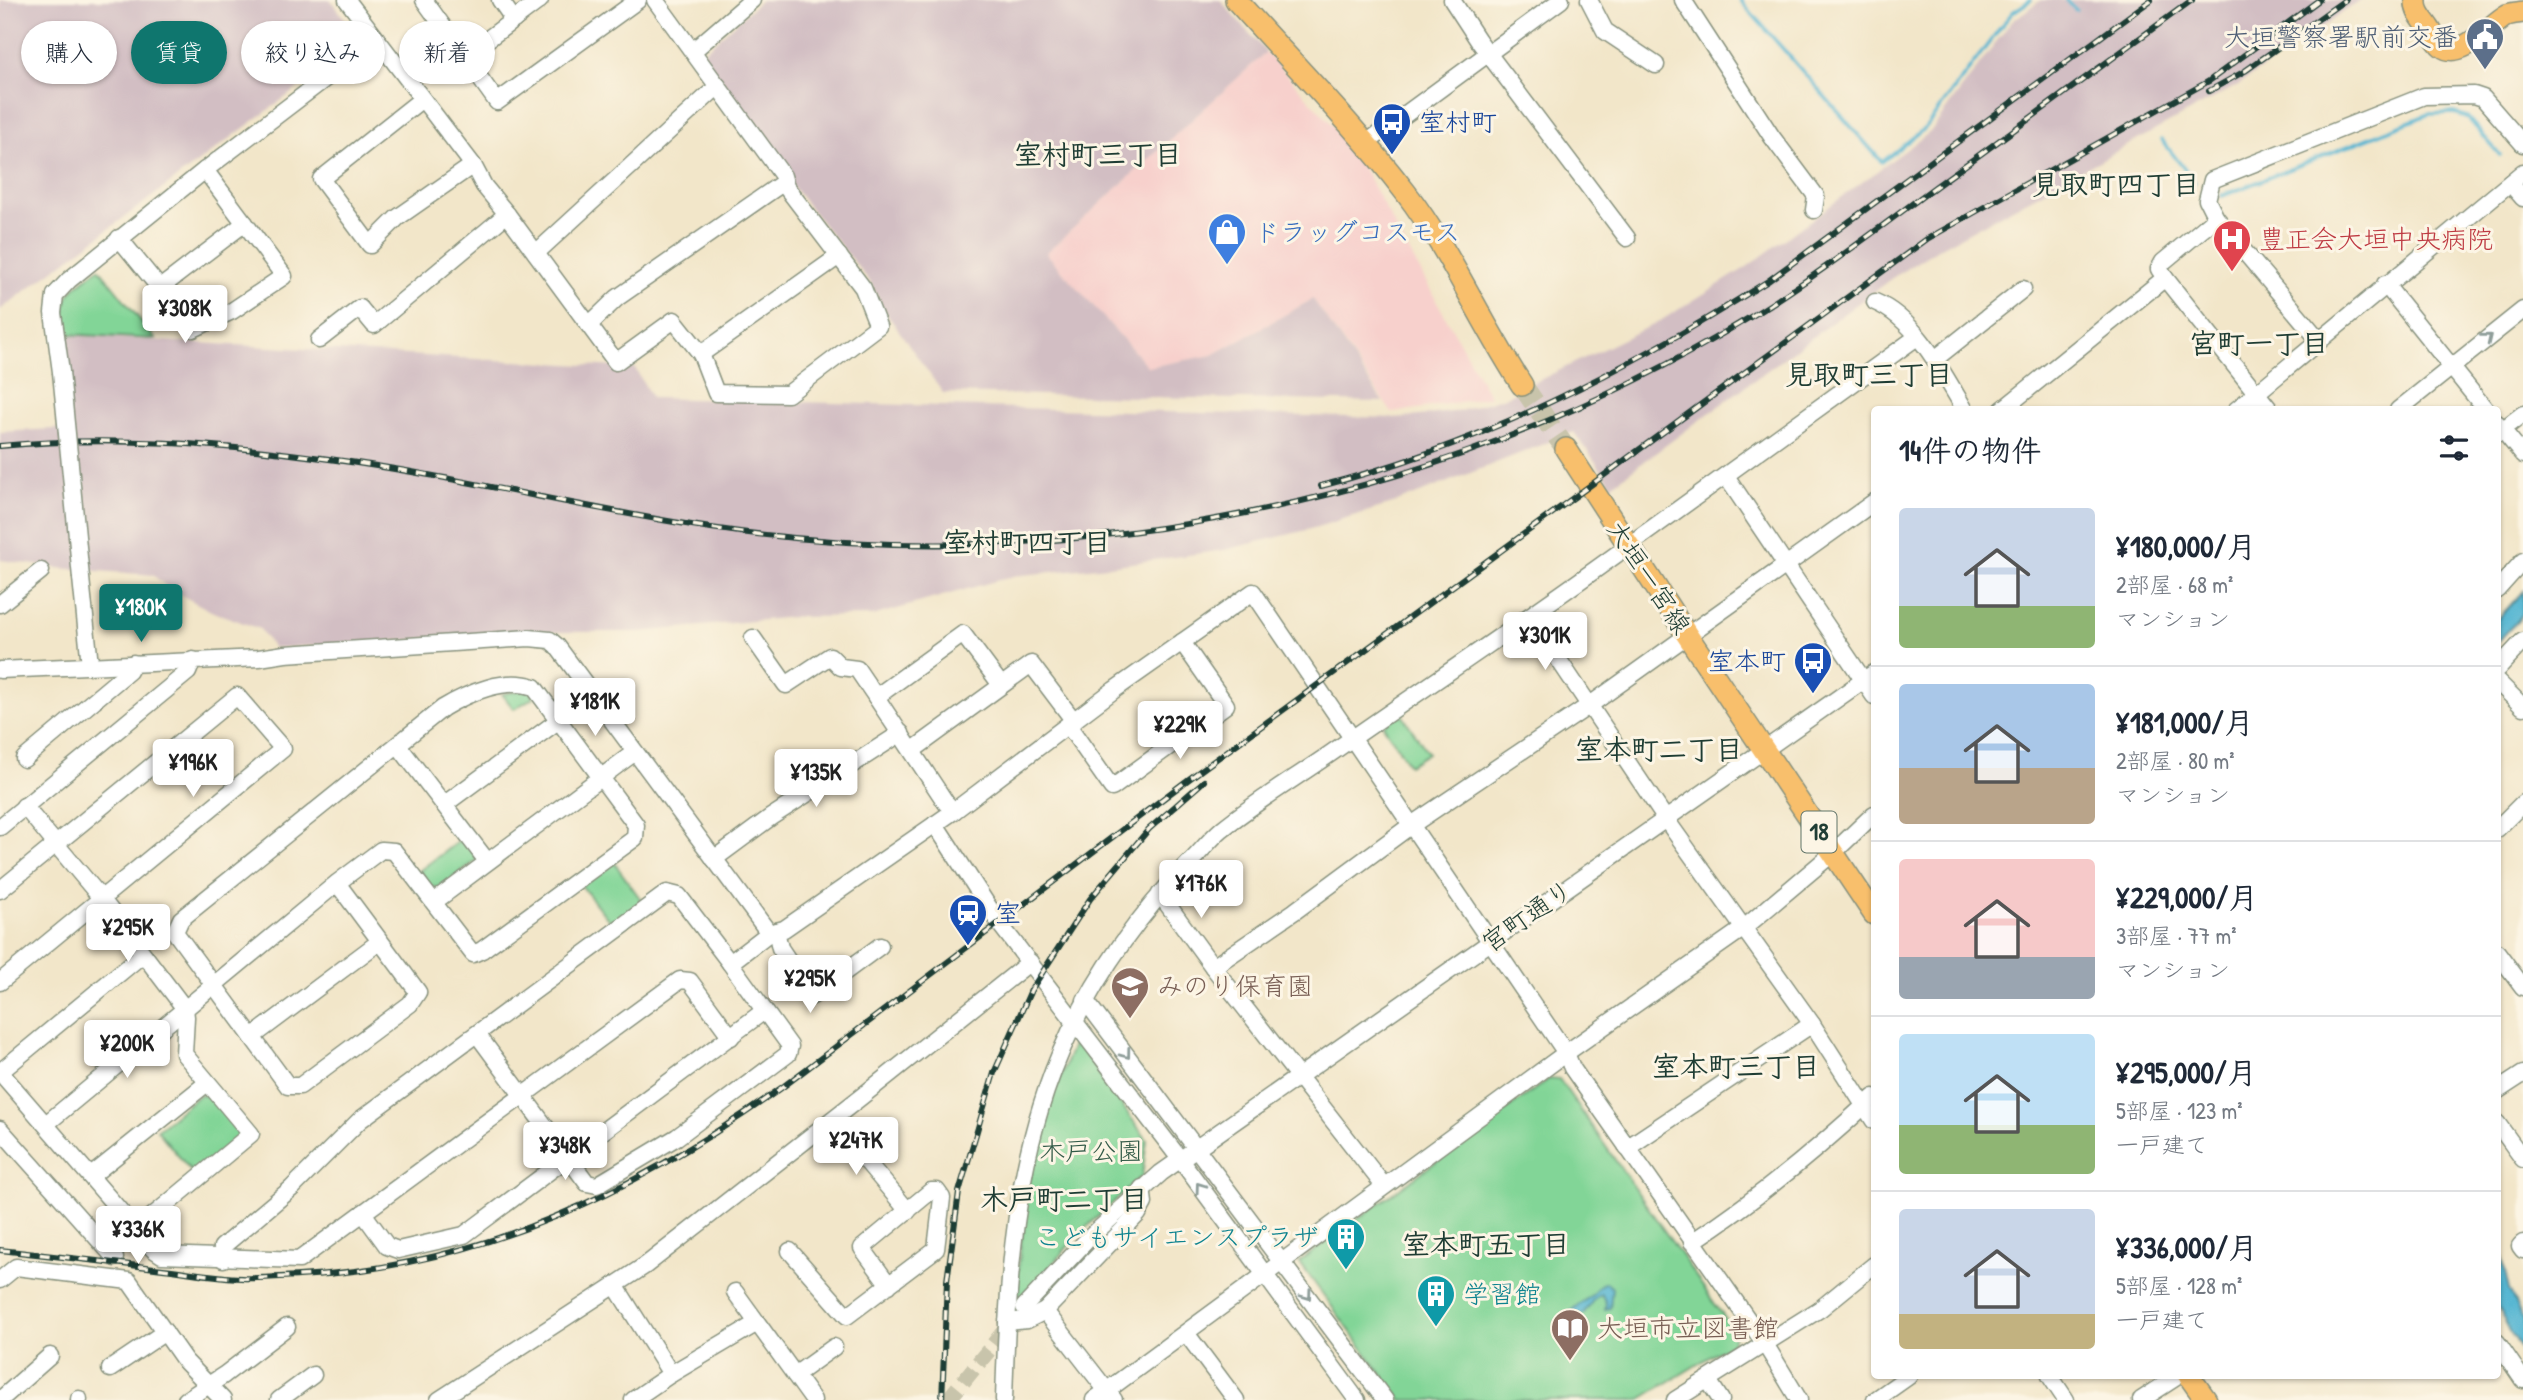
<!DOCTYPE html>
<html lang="ja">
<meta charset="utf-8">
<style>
:root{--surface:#fff;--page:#f6f6f7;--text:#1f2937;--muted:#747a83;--line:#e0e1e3;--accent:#0f766e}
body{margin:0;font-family:"Patrick Hand","Klee One",sans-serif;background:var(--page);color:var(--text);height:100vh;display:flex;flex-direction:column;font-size:26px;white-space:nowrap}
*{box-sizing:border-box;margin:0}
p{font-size:23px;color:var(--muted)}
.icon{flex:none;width:38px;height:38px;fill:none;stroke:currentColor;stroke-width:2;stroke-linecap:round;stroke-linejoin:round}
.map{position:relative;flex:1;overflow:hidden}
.sheet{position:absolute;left:1871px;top:406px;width:630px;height:973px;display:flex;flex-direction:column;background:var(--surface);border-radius:7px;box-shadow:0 2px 5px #0004}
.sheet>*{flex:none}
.top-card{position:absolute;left:21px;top:21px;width:665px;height:63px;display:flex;gap:14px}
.price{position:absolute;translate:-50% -60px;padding:0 16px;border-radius:7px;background:#fff;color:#222;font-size:23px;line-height:46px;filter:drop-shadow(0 2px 4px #0008)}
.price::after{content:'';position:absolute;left:50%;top:42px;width:21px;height:16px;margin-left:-10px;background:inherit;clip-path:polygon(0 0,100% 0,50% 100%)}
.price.current{background:var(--accent);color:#fff}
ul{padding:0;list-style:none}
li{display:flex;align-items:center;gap:21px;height:175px;padding:0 28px}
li+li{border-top:2px solid var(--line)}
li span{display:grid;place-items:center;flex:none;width:196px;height:140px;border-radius:7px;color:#555}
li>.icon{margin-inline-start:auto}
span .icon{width:84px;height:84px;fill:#fffc;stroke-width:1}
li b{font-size:30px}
h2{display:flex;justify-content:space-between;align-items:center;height:84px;padding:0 28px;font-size:30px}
.chip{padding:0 24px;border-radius:32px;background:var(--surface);box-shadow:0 2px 5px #0004;font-size:24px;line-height:63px}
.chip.current{background:var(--accent);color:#fff}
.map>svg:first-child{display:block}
</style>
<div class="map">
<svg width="2523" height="1400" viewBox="0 0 2523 1400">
<rect width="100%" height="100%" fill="#fcf5e5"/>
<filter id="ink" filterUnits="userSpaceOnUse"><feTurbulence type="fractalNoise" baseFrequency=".0143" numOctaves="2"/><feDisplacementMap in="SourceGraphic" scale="14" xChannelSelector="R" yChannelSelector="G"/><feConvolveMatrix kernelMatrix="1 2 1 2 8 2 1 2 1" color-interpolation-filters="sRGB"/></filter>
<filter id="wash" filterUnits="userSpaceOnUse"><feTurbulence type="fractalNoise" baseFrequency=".00686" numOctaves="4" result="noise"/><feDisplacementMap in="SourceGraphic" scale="28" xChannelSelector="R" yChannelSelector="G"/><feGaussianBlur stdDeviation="1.57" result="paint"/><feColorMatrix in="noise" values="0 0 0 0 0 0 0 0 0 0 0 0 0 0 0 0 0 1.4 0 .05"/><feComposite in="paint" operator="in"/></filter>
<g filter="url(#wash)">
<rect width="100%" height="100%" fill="#f2e6c9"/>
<path fill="#f7d0cc" d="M1266 52 1349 143 1490 397 1392 413 1313 299 1213 355 1148 367 1046 253Z"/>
<g fill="#d2bec3">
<path d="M0 0H331L361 41 0 310Z"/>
<path d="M761 0H1220L1266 52 1046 253 1148 367 1213 355 1313 299 1383 402 943 393 882 307 871 283 792 186 702 53Z"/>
<path d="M2041 0H2361L2238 85 1936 250 1892 278 1612 485 1574 432 1392 504 1307 530 1224 550 1117 565 1013 576 872 616 794 617 640 632H538L273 648 260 629 211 611 168 588 153 575 57 568 0 560V432L70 428 61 335 635 368 652 398 1347 417 1403 418 1460 411 1505 397 1660 321 1747 267 1930 132 2011 22Z"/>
</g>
<g fill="#82d597" stroke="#508966" stroke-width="2">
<path d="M99 268 155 339 65 334C61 292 69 293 99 268Z"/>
<path d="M524 690 529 691 534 697 514 709 502 694Z"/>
<path d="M1401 713 1428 753 1409 765 1383 725Z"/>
<path d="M464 837 476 852V861L440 888 431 887 419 871Z"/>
<path d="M613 861 645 905 615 928 581 885Z"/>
<path d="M1075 1040 1147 1140 1142 1176 1078 1235 1020 1301 1016 1296C1020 1250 1024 1203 1034 1157 1043 1117 1060 1078 1075 1040Z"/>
<path d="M1550 1078 1559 1079 1735 1333 1732 1343 1639 1400H1401L1299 1262Z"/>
<path d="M199 1095 210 1096 239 1131 238 1140 195 1176 157 1130Z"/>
</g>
<g fill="#53b5d2" stroke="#397983" stroke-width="2">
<path d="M2523 591V614L2497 643V620Z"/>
<path d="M2497 1236 2509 1290 2523 1320V1355L2497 1307Z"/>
<path d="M1605 1282 1612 1288 1610 1308 1605 1309 1606 1302 1601 1294 1594 1299 1583 1314 1571 1317 1569 1314C1575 1305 1584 1302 1592 1295 1597 1290 1598 1285 1605 1282Z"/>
</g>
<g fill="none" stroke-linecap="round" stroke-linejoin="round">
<g stroke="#53b5d2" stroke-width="3.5">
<path d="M1740 0 1882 162 1925 128 2003 24 2013 12 2031 0"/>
<path d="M2066 0 2076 10"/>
<path d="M2162 140 2195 183"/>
<path d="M2222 196 2429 114 2455 113 2467 117 2500 155"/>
</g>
</g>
</g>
<g filter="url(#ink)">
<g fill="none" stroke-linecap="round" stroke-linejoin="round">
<path stroke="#c8c4ab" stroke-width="16" stroke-dasharray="16 8" stroke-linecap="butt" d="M948 1400 1011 1323"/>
<path stroke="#c8c4ab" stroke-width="21" stroke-dasharray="21 10" stroke-linecap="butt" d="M1522 385 1566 449"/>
<defs>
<g id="minor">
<path d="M347 0 473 165 484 186 507 214 616 362 674 320 701 354 716 393 788 394 878 326 863 288 786 187 783 176 655 0"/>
<path d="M424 0 497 102 638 0"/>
<path d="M500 0 514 20"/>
<path d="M1452 0 1478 40 1627 238"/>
<path d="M1589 0 1605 31 1656 65"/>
<path d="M1683 0 1772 137 1816 196 1814 210"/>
<path d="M693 51 752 0"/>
<path d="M464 57 540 0"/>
<path d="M422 99 321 179 370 245 397 218 473 165"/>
<path d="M1365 144 1561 0"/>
<path d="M2510 183 2523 198"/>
<path d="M119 238 193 329 232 311 284 276 205 170"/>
<path d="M536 253 718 86"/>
<path d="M2165 278 2159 269 2163 262 2216 218"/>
<path d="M2385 284 2486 410"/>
<path d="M160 288 245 223"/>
<path d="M1875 302C1916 319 1943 373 1965 410"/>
<path d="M589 325 617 298 784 182"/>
<path d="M319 340 360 308 374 325 507 214"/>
<path d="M2319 340 2216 218 2207 200 2212 180 2424 96 2474 95 2483 98 2523 144"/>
<path d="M701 354 839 256"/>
<path d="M1935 359 2023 289"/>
<path d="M61 372 53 313 55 295 69 280 205 170 376 40"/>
<path d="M2002 410 2165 278 2270 410"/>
<path d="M2236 410 2523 172"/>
<path d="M2398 410 2523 310"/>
<path d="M2497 423 2523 455"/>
<path d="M2497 434 2523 414"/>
<path d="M1726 476 1874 696"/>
<path d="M1640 537 1917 337"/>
<path d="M81 578 90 665"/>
<path d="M2497 590 2523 561"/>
<path d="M0 604 41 571"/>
<path d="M1530 617 1665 818 1812 1024 1874 1121"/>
<path d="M753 638 786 685 830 656 841 667 857 669 876 697"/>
<path d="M2497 669 2523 641"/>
<path d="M0 670 259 658 285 654 529 638 550 640 557 646 769 933 784 929 954 811 1114 690 1253 592 1566 1053 1572 1068 1765 1344 1799 1400"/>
<path d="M2497 681 2523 707"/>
<path d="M1068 725 1112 788 1226 705 1182 642"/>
<path d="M398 745 487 861"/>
<path d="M913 750 1031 664 1074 721"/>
<path d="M24 759 129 671 133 663"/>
<path d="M445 804 559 720"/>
<path d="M24 806 101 898 185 1009 186 1017 184 1054 251 1134 137 1229"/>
<path d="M954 811 946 803 876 697 963 634 1001 685"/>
<path d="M935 824 999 923 1180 1159 1357 1400"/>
<path d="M0 827 188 672 193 660"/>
<path d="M2497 829 2523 803"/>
<path d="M714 859 771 817 901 733"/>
<path d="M0 890 237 696 283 749 0 982"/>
<path d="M1160 894 1213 967 1384 1186"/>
<path d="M434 902 635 752"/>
<path d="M776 931 780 948 812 996 880 946"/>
<path d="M2497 952 2523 987"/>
<path d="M1213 967 1295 911 1410 826 1590 705 1874 502"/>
<path d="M1085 1000 1385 1400"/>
<path d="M477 1034 587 1183 597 1185 677 1137 788 1054 790 1046 730 963"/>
<path d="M252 1037 379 942"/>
<path d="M0 1072 153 1249 162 1255 299 1260 680 980 690 981 731 1037"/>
<path d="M0 1072 143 954"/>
<path d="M2497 1091 2523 1074"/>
<path d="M832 1120 908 1211"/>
<path d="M2497 1123 2523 1159"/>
<path d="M46 1124 337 883 381 850 394 851 473 954 482 950 635 838 636 825 534 687C505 677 468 693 443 708L181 919 175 932 288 1086H300L410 1004 418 992 337 883"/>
<path d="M0 1129 115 1258"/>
<path d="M1627 1148 1812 1024"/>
<path d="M91 1176 207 1083"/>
<path d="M363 1213 387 1246 398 1250 464 1235 764 1011"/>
<path d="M1692 1242C1758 1199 1816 1151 1874 1097"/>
<path d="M2523 1243 2520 1246 2523 1250"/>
<path d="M790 1251 847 1316 936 1249 942 1198 937 1191H931L862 1248 889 1285"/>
<path d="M223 1259 222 1247 292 1188 360 1120 667 893 679 896 730 963 769 933"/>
<path d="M0 1280 16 1267 129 1281 185 1361 223 1400"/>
<path d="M615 1285 671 1374 633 1400"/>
<path d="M735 1292 813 1400"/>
<path d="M1024 1307 1088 1239 1161 1173 1874 673"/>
<path d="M1045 1311 1114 1400"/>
<path d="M1007 1322 1027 1320 1045 1311 1138 1214 1144 1203 1142 1188"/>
<path d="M1186 1333 1236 1400"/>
<path d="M2497 1342 2523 1380"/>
<path d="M110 1369 165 1332"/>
<path d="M671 1374 757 1323"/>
<path d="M795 1375 834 1347"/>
<path d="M2050 1376 2066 1400"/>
<path d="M1708 1380 1721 1400"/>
<path d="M0 1400 50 1356"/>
<path d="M79 1400V1399"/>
<path d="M186 1400 224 1375 287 1327"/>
<path d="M279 1400 313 1375"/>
<path d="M439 1400 646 1265 861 1097 1030 962"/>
<path d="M1004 1400C1007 1296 1012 1191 1046 1091 1075 1005 1125 930 1187 865 1199 854 1209 840 1222 829 1258 800 1299 776 1337 749 1430 684 1525 621 1617 554"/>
<path d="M1094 1400 1566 1053 1744 928 1833 853 1874 814"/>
<path d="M1675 1400 1820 1309 1874 1265"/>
<path d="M1875 1400 1909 1376"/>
<path d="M2141 1400 2178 1376"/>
</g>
<g id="major">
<path d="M1236 0C1293 64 1354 125 1406 193 1451 252 1481 323 1522 385"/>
<path d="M2416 0C2415 12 2423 19 2429 28 2433 34 2437 42 2442 46 2461 61 2492 23 2507 15 2512 13 2518 13 2523 12"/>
<path d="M1566 449 1687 635 1874 914"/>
<path d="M2189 1376 2206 1400"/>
</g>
</defs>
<use href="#minor" stroke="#88927e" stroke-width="19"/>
<use href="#major" stroke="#88927e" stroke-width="24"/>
<use href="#minor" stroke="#fff" stroke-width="16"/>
<use href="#major" stroke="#f8bf6c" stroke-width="21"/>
<defs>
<g id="rail">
<path d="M2209 91 2245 71 2345 0"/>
<path d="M0 446C109 435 221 444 329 459 457 476 583 509 711 528 1068 581 1444 504 1752 316 1815 277 1875 231 1935 187 2021 125 2106 63 2192 0"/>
<path d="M1321 486C1481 445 1629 369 1768 281L2151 0"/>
<path d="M0 1250C54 1256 108 1262 163 1269 189 1272 215 1277 241 1278 260 1279 280 1277 299 1276 481 1267 639 1190 784 1086L1189 779 1927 239 2209 81 2319 0"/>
<path d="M942 1400 947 1281 959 1192 994 1073 1031 990 1090 899 1149 829 1204 781"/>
</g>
</defs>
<use href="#rail" stroke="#1f3d34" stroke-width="6"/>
<use href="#rail" stroke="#fcf5e5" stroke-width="3.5" stroke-dasharray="10" stroke-linecap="butt"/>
<defs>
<path id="minor-bridge" d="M61 372 81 578"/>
</defs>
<use href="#minor-bridge" stroke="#88927e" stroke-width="19" stroke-linecap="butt"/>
<use href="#minor-bridge" stroke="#fff" stroke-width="16"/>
</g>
<defs><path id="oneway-chevron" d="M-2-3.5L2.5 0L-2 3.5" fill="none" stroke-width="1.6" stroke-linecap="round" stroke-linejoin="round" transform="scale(1.75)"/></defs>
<g stroke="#8f9e9a">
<use href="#oneway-chevron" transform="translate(2487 338) rotate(-39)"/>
<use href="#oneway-chevron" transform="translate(1126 1054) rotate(53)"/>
<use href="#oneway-chevron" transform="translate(1200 1187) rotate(-126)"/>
<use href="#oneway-chevron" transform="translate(1307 1295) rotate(54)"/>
</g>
</g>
<defs>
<symbol id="civic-pin" viewBox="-11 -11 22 30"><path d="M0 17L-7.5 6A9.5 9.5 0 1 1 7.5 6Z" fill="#5c6f8a" stroke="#fcf5e5"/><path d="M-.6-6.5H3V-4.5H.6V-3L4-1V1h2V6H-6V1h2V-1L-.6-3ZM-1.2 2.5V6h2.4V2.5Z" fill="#fff"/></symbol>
<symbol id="bus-pin" viewBox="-11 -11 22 30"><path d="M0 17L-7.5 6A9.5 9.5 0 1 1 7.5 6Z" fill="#1a4fb4" stroke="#fcf5e5"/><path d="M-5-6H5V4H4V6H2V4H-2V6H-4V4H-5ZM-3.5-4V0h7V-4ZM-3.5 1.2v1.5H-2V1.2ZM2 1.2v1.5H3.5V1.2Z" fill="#fff"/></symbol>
<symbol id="shop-pin" viewBox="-11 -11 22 30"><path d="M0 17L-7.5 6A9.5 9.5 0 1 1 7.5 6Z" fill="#3f7fe0" stroke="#fcf5e5"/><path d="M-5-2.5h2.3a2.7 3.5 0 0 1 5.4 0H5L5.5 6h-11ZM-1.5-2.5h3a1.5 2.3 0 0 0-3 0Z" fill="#fff"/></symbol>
<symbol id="hospital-pin" viewBox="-11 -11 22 30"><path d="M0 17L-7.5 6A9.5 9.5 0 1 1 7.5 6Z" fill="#e0444e" stroke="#fcf5e5"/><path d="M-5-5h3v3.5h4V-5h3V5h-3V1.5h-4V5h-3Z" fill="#fff"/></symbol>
<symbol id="station-pin" viewBox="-11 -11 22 30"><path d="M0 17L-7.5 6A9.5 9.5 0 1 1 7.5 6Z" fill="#1a4fb4" stroke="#fcf5e5"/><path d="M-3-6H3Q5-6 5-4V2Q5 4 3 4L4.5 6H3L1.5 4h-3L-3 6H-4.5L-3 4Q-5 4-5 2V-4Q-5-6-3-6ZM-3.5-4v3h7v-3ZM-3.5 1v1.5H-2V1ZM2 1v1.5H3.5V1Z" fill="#fff"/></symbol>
<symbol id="school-pin" viewBox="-11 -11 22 30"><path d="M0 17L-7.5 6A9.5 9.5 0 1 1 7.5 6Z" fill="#8d6e63" stroke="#fcf5e5"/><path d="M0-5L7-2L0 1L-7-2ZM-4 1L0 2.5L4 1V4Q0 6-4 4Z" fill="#fff"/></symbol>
<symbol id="building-pin" viewBox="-11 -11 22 30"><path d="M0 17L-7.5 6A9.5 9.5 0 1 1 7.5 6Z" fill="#0f9aa8" stroke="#fcf5e5"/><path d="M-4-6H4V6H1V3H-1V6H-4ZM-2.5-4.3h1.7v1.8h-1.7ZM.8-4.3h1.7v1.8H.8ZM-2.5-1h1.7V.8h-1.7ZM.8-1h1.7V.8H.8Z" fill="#fff"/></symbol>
<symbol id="library-pin" viewBox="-11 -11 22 30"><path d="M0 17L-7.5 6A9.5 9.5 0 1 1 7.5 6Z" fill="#8d6e63" stroke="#fcf5e5"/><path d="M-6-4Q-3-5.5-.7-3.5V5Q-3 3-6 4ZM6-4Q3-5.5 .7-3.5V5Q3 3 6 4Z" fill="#fff"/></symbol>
</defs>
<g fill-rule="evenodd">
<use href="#civic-pin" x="2463" y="15" width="44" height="60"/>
<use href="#bus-pin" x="1370" y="100" width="44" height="60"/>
<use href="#shop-pin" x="1205" y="210" width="44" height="60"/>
<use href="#hospital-pin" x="2210" y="217" width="44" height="60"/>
<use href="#bus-pin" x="1791" y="639" width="44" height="60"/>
<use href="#station-pin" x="946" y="891" width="44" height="60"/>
<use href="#school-pin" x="1108" y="964" width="44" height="60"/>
<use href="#building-pin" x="1324" y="1215" width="44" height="60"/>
<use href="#building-pin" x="1414" y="1272" width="44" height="60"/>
<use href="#library-pin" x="1548" y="1306" width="44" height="60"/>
</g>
<g text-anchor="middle" stroke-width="6" stroke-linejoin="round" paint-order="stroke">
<rect fill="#fcf5e5" stroke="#617469" stroke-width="2" x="1801.5" y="811.5" width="35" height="41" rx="5"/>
<g font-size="24" font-weight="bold" fill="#1f3d34">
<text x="1819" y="840">18</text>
</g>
<g font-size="26" fill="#4e5e75" stroke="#fcf5e5" text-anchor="end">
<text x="2458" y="46">大垣警察署駅前交番</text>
</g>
<g font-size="26" fill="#164399" stroke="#fcf5e5" text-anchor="start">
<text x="1419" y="131">室村町</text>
<text x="1786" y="670" text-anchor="end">室本町</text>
<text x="995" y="922">室</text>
</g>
<g font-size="26" fill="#366cbe" stroke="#fcf5e5" text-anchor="start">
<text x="1254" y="241">ドラッグコスモス</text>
</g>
<g font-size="26" fill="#be3a42" stroke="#fcf5e5" text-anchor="start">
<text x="2259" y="248">豊正会大垣中央病院</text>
</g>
<g font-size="26" fill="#1f3d34" stroke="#fcf5e5">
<text transform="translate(1649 577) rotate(57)" y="9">大垣一宮線</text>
<text transform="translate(1527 916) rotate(-35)" y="9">宮町通り</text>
</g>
<g font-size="26" fill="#785e54" stroke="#fcf5e5" text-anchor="start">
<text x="1157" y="995">みのり保育園</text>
<text x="1597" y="1337">大垣市立図書館</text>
</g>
<g font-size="26" fill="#335b48" stroke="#fcf5e5">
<text x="1091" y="1160">木戸公園</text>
</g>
<g font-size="26" fill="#0d838f" stroke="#fcf5e5" text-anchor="end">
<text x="1319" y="1246">こどもサイエンスプラザ</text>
<text x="1463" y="1303" text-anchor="start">学習館</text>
</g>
<g font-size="28" font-weight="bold" fill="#1f3d34" stroke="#fcf5e5">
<text x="1098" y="164">室村町三丁目</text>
<text x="2116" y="194">見取町四丁目</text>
<text x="2259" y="353">宮町一丁目</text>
<text x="1869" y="384">見取町三丁目</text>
<text x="1027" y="552">室村町四丁目</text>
<text x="1659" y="759">室本町二丁目</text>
<text x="1736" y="1076">室本町三丁目</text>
<text x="1064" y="1209">木戸町二丁目</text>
<text x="1486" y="1254">室本町五丁目</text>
</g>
</g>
</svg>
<b class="price" style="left:185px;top:345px">¥308K</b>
<b class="price current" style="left:141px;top:644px">¥180K</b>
<b class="price" style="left:1545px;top:672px">¥301K</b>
<b class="price" style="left:595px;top:738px">¥181K</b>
<b class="price" style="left:1180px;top:761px">¥229K</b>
<b class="price" style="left:193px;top:799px">¥196K</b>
<b class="price" style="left:816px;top:809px">¥135K</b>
<b class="price" style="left:1201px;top:920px">¥176K</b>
<b class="price" style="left:128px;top:964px">¥295K</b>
<b class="price" style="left:810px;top:1015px">¥295K</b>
<b class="price" style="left:127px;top:1080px">¥200K</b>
<b class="price" style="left:856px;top:1177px">¥247K</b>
<b class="price" style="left:565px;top:1182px">¥348K</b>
<b class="price" style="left:138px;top:1266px">¥336K</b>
<div class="top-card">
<a class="chip">購入</a>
<a class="chip current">賃貸</a>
<a class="chip">絞り込み</a>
<a class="chip">新着</a>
</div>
<section class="sheet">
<h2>14件の物件<svg class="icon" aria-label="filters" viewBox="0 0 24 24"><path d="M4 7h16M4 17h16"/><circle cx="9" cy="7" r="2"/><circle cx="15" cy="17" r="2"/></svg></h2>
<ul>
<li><span style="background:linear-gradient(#c9d6e8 70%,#8fb573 0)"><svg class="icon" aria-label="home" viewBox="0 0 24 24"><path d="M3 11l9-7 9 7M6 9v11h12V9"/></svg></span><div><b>¥180,000/月</b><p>2部屋 · 68 m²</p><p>マンション</p></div></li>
<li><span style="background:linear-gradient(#a9c7e8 60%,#b9a48a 0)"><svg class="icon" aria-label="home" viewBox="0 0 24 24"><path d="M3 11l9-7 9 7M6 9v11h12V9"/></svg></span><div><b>¥181,000/月</b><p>2部屋 · 80 m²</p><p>マンション</p></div></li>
<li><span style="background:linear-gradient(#f6c9c9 70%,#9aa5b1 0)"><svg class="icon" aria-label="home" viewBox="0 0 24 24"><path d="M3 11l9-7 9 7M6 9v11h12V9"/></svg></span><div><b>¥229,000/月</b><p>3部屋 · 77 m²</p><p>マンション</p></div></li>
<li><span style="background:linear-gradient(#bfe0f5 65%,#8fb573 0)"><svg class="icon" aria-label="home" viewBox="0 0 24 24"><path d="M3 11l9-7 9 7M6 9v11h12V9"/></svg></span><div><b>¥295,000/月</b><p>5部屋 · 123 m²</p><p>一戸建て</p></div></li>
<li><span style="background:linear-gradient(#c9d6e8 75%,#c2b280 0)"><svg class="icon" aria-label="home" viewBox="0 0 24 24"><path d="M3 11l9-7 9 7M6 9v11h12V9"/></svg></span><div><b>¥336,000/月</b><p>5部屋 · 128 m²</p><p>一戸建て</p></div></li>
</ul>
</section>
</div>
